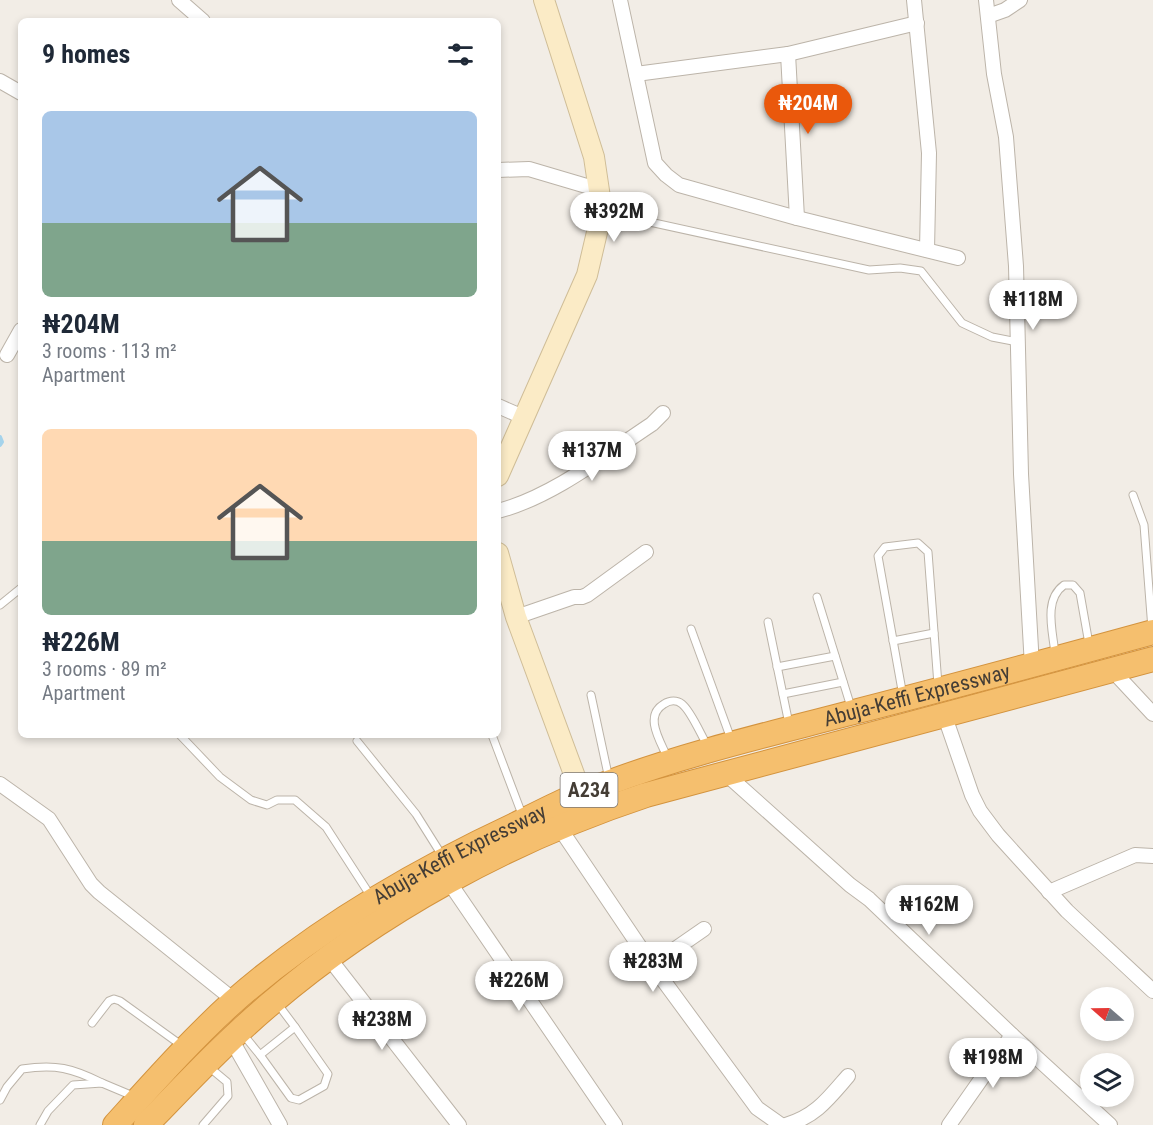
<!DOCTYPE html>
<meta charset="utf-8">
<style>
:root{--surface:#fff;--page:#f2f2f3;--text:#1f2937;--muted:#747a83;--accent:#ea580c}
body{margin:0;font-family:"Roboto Condensed",sans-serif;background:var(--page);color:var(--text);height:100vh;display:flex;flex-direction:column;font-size:22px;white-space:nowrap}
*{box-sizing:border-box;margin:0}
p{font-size:20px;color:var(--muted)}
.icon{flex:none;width:33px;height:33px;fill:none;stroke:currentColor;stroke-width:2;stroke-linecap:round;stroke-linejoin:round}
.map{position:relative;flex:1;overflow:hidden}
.sheet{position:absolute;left:18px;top:18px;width:483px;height:720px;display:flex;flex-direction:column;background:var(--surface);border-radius:9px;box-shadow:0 3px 9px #0003}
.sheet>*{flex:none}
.needle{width:39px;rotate:290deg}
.tools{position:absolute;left:1080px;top:987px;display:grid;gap:12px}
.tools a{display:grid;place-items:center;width:54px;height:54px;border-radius:50%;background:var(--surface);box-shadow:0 3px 9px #0003;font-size:30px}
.price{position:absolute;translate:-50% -51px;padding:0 14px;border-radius:21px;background:#fff;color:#222;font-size:20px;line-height:39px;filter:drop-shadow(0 2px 3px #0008)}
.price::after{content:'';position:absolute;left:50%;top:36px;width:18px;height:14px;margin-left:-9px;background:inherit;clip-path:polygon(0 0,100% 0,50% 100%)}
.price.on{background:var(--accent);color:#fff}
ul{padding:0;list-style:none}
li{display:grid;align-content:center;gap:12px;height:318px;padding:0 24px}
li span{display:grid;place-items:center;height:186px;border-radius:9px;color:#555}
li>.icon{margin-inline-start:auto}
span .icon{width:108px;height:108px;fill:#fffc;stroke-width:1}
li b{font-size:26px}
h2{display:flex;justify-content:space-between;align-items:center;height:72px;padding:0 24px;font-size:26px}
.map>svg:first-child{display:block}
</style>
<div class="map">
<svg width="1153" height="1125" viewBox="0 0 1153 1125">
<rect width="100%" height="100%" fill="#f2ede6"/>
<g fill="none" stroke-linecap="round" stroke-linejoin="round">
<path stroke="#a5d3eb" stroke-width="4" d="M0 437 2 442 0 445"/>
<defs>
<g id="lane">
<path d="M604 212 869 270 900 268 921 271 962 323 992 337 1018 342"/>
<path d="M1133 495 1144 525 1152 629"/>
<path d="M817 597 851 707"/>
<path d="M0 605 21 588"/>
<path d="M768 622 789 724"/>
<path d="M691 629 731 739"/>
<path d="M893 641 934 633"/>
<path d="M1055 654C1053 632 1043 600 1064 585H1073L1080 593 1089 644"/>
<path d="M777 667 835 656"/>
<path d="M783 694 843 682"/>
<path d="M591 695 609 779"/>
<path d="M903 696 878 556 885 547 918 543 928 552 938 685"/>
<path d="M180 735 220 777 251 800 267 805 277 800H295L326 827 370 895"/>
<path d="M492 735 523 817"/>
<path d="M357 741 416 814 443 857"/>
<path d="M668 759C661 742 643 716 664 704 670 700 677 700 682 704 691 711 701 735 707 745"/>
<path d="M92 1023 109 1001 114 999 120 1001 181 1045"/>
<path d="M242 1033 260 1055 295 1027 277 1003"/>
<path d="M260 1055 291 1098 299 1100 324 1086 328 1074 295 1027"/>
<path d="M0 1100 7 1087 22 1069C56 1064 72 1068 102 1083"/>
<path d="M40 1125 48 1111 73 1085 102 1083 133 1096"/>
<path d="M203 1125 228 1096 227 1082 209 1067"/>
</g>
<g id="street">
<path d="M179 0 203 21"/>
<path d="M620 0 655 163 666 175 679 185 797 218 958 258"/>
<path d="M914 0 929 153 927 250"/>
<path d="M986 0 994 74 1006 137 1016 266 1021 474 1032 666"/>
<path d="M988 16 1005 10 1020 0"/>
<path d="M788 54 797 218"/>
<path d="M636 74 788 54 917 23"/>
<path d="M0 81 21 93"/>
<path d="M498 170 529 169 600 190"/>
<path d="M7 355 21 330"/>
<path d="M498 406 523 417"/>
<path d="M498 511C552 497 605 455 652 424L663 413"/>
<path d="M516 617 574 597H582L587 595 646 552"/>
<path d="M1112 670 1153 714"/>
<path d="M944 714 972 795 980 811 998 835 1067 911 1153 991"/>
<path d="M726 774 850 885 869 899 1012 1035 1110 1125"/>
<path d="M0 784 49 819 91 884 99 892 235 1001"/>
<path d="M559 827 652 965 757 1108 781 1125"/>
<path d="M449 882 615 1125"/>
<path d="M1049 892 1135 855 1153 856"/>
<path d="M329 958 459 1125"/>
<path d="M652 965 704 929"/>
<path d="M231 1039 280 1125"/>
<path d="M786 1125C816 1116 828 1099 848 1076"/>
<path d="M949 1125 1012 1035"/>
</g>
<g id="secondary">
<path d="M498 476 587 275 602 211 594 157 544 0"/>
<path d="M498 553 516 617 581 793"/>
</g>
<g id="highway">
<path id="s1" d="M115 1125C153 1083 191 1040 233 1002 317 928 416 871 517 824 547 809 576 794 608 783 685 754 766 735 846 714 948 688 1051 660 1153 632"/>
<path d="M146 1125C186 1084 226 1041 270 1004 379 911 510 840 646 795L1153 659"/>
</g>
</defs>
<use href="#lane" stroke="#bcb4a9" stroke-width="9"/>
<use href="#street" stroke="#bcb4a9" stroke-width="16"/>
<use href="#secondary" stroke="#cfbd97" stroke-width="22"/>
<use href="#highway" stroke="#d3933e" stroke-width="26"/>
<use href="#lane" stroke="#fff" stroke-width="7"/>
<use href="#street" stroke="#fff" stroke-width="14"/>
<use href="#secondary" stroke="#fbebc6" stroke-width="20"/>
<use href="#highway" stroke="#f5bf6e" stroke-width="24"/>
</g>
<g text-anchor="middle" stroke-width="4.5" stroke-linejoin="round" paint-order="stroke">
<rect fill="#fff" stroke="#7c7772" stroke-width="1.5" x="560.5" y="773" width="57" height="34" rx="4.5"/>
<g font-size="20" font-weight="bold" fill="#443d35">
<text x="589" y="797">A234</text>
</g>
<g font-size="21" fill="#443d35" stroke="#fff">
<text dy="7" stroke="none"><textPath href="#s1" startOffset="928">Abuja-Keffi Expressway</textPath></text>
<text dy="7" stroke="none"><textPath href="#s1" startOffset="442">Abuja-Keffi Expressway</textPath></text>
</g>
</g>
</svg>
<div class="tools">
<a><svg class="needle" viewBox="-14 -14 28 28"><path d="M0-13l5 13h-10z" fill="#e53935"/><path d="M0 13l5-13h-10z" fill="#747a83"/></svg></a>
<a><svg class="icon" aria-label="layers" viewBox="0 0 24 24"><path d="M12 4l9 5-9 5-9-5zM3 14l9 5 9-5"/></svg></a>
</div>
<b class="price on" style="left:808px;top:135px">₦204M</b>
<b class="price" style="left:614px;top:243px">₦392M</b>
<b class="price" style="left:1033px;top:331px">₦118M</b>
<b class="price" style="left:592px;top:482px">₦137M</b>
<b class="price" style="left:929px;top:936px">₦162M</b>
<b class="price" style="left:653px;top:993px">₦283M</b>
<b class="price" style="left:519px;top:1012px">₦226M</b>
<b class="price" style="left:382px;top:1051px">₦238M</b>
<b class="price" style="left:993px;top:1089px">₦198M</b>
<section class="sheet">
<h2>9 homes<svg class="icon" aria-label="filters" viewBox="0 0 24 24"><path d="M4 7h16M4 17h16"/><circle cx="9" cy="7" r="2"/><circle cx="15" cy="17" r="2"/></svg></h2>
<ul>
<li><span style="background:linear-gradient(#a9c7e8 60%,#7fa58c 0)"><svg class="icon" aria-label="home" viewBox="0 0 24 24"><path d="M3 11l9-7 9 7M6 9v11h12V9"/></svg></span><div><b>₦204M</b><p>3 rooms · 113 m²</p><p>Apartment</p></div></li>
<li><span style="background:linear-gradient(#ffd9b3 60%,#7fa58c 0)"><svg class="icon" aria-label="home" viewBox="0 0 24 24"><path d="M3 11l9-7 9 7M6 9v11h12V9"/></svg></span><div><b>₦226M</b><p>3 rooms · 89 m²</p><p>Apartment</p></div></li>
</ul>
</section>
</div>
